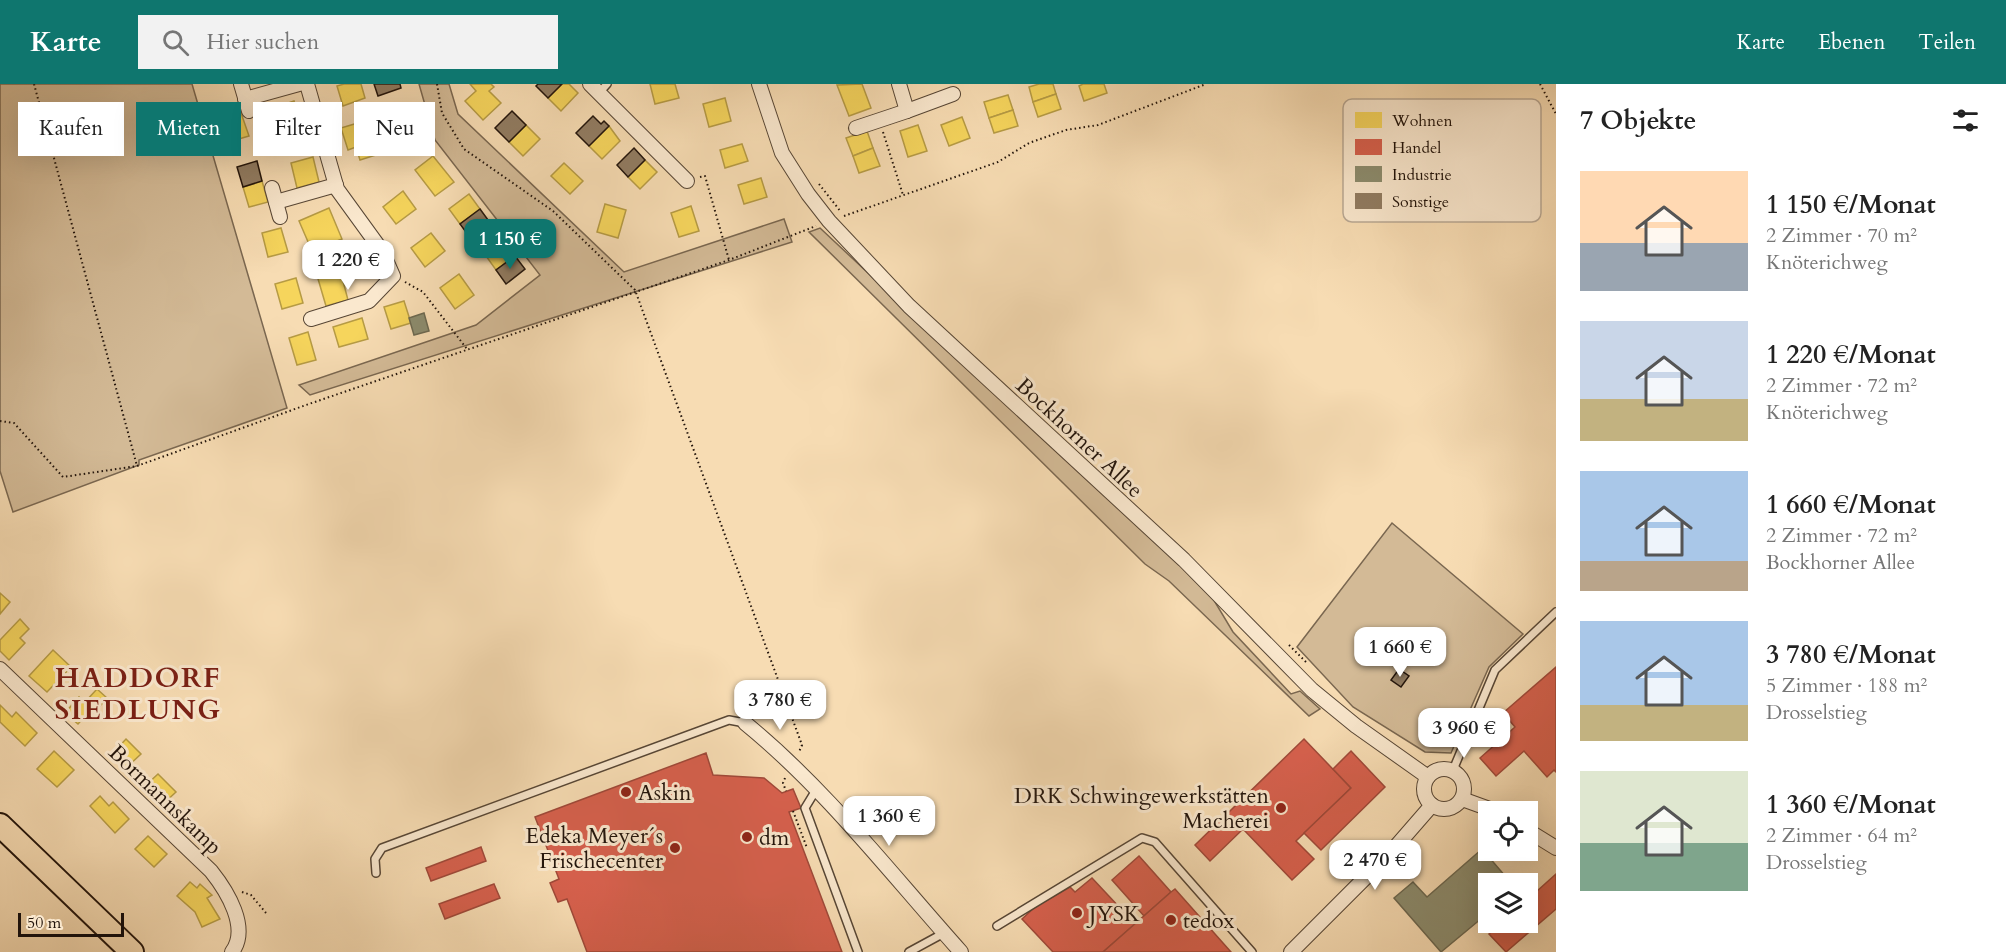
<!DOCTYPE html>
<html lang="de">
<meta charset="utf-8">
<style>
:root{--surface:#fff;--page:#f2f2f2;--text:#222;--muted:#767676;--accent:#0f766e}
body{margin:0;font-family:Cardo,serif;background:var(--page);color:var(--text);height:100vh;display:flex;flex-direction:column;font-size:22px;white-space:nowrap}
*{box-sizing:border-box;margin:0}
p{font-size:20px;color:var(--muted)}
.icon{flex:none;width:33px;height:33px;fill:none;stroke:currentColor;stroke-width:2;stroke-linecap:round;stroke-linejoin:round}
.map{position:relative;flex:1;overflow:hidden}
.side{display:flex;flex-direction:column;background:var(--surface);width:450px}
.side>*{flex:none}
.hud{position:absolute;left:18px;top:18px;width:570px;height:54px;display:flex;gap:12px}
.tools{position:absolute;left:1478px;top:717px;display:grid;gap:12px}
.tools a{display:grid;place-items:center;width:60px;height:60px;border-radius:0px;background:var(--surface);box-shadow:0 6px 24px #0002;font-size:30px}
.scale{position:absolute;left:18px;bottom:15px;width:106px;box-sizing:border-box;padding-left:6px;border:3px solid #22140b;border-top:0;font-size:16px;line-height:21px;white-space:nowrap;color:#22140b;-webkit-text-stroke:4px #fae8ce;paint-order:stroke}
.price{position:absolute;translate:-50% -51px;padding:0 14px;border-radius:12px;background:#fff;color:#222;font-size:20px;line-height:39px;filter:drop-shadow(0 2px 3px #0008)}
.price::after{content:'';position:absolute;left:50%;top:36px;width:18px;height:14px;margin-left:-9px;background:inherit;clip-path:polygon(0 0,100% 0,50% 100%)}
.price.current{background:var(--accent);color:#fff}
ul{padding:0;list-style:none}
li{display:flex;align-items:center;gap:18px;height:150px;padding:0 24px}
li span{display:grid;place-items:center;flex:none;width:168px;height:120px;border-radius:0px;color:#555}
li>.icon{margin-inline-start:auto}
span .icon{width:72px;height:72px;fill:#fffc;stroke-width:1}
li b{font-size:26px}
h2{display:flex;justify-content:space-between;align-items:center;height:72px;padding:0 24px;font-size:26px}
.pill{padding:0 21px;border-radius:0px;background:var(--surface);box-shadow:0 6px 24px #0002;font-size:21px;line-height:54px}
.pill.current{background:var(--accent);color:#fff}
header{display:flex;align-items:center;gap:36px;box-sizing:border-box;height:84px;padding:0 30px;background:var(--accent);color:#fff}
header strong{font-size:28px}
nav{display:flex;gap:33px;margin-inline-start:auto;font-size:21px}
.search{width:420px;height:54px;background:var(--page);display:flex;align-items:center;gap:15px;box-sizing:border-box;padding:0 21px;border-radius:0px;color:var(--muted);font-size:22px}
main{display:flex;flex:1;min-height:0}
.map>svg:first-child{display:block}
</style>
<header>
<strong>Karte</strong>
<div class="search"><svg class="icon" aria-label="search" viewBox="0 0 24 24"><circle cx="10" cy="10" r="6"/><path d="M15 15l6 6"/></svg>Hier suchen</div>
<nav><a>Karte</a><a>Ebenen</a><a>Teilen</a></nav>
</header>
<main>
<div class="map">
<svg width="1556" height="868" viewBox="0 0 1556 868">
<rect width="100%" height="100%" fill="#f7dcb3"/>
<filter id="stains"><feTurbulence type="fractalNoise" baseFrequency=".00333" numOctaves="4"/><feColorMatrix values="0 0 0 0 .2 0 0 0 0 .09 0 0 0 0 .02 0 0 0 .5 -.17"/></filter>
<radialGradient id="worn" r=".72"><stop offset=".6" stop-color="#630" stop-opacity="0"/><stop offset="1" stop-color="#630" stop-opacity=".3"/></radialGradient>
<g fill="#d3ba96" stroke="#7a6750" stroke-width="1.5">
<path d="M0 0H192L287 324 139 376V381L13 428 0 387Z"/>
<path d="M419 0H449L458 30 624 188 784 135 792 158 310 311 299 301 476 241 540 191 435 56Z"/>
<path d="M820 144 1209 508 1233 548 1291 610 1300 607 1320 625 1309 632 1169 497 1145 480 809 148Z"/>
<path d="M1392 439 1523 550 1489 583 1451 669 1425 668 1353 623 1297 563Z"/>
</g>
<g fill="#f6d55c" stroke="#b69b44" stroke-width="1.5">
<path d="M344 0H361L365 14 343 22 337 2Z"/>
<path d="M470 0H491L494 3 489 7 501 19 483 36 465 17 476 7Z"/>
<path d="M562 0H569L578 9 561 27 548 14Z"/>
<path d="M650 0H675L679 14 655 20Z"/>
<path d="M862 0 871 24 849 32 837 1Z"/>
<path d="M1039 0H1053L1056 10 1033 18 1029 3Z"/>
<path d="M1083 0H1104L1107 9 1084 17 1079 2Z"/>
<path d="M1056 10 1061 25 1038 33 1033 18Z"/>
<path d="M1008 11 1013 26 989 34 984 18Z"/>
<path d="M725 14 731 37 709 43 703 20Z"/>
<path d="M294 17 301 43 282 49 274 24Z"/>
<path d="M240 26 249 52 232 57 224 31Z"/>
<path d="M1013 26 1018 42 994 49 989 34Z"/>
<path d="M421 28 428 49 407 55 401 34Z"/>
<path d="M962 33 970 54 949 62 941 41Z"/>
<path d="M371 35 382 69 360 76 356 63 348 66 341 44Z"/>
<path d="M526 41 540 55 523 72 509 58Z"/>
<path d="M918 41 927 67 908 73 900 47Z"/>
<path d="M609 42 620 57 602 75 589 62Z"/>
<path d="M867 47 873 64 853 72 846 54Z"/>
<path d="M742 60 748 77 725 84 720 66Z"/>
<path d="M873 64 880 82 859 89 853 72Z"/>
<path d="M433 72 454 98 435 112 415 86Z"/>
<path d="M313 73 319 98 297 104 291 79Z"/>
<path d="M645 76 657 88 640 105 628 93Z"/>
<path d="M564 79 583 97 570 110 551 92Z"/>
<path d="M761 94 767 113 744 120 738 101Z"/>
<path d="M262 97 268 118 249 123 243 103Z"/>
<path d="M403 107 416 125 396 140 383 123Z"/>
<path d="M469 110 480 125 460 140 449 125Z"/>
<path d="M605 120 626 126 618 154 597 148Z"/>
<path d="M691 122 699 147 679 153 671 129Z"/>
<path d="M329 124 342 155 312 167 299 137Z"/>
<path d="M281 144 288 168 268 173 262 149Z"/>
<path d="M431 149 445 167 425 183 411 164Z"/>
<path d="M504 158 515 172 496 186 486 172Z"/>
<path d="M339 182 348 216 326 222 316 188Z"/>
<path d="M459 190 474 211 455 225 440 204Z"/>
<path d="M296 194 303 219 282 225 275 200Z"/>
<path d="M404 217 411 239 391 245 384 223Z"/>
<path d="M362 234 368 255 339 263 333 243Z"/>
<path d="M308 248 316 276 297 281 289 254Z"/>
<path d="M0 509 10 518 0 530Z"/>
<path d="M20 535 29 545 20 554 25 559 9 576 0 567V556Z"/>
<path d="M53 566 71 583 47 608 29 592Z"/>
<path d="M97 605 107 614 92 631 89 628 78 640 65 629 79 613 84 619Z"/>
<path d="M0 621 12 633 16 628 37 649 25 662 0 638Z"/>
<path d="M126 655 141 670 126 684 112 670Z"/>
<path d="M54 667 74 686 57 703 37 685Z"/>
<path d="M158 690 176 708 163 720 145 702Z"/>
<path d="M100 712 109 722 113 718 129 735 115 749 90 722Z"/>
<path d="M148 752 167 770 154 783 135 765Z"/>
<path d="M190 798 197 804 200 800 212 811 207 814 220 835 202 843 195 828 177 812Z"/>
</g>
<g fill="#d6604d" stroke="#a04939" stroke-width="1.5">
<path d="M1556 583V688L1554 686 1547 693 1524 667 1496 692 1480 674 1515 643 1503 629Z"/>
<path d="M1304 655 1351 704 1296 757 1314 775 1292 796 1243 745 1210 777 1195 761Z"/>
<path d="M1351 667 1385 703 1321 766 1304 749 1351 704 1333 685Z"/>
<path d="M706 669 713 691 764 694 782 709 793 705 801 724 789 728 842 868H587L567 815 558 818 550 799 559 795 535 733Z"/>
<path d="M481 763 486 777 431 797 426 784Z"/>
<path d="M1139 772 1171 808 1144 832 1112 796Z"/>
<path d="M1556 790V825L1506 868 1489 850 1502 838H1527V816Z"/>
<path d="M1092 794 1135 840 1103 868H1053L1022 835 1035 823 1070 803 1075 808Z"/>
<path d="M494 800 500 814 445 835 439 820Z"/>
<path d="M1175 805 1231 868H1103L1171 808Z"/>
</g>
<g fill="#8c8c6e" stroke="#6c6850" stroke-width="1.5">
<path d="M424 229 429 247 414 251 409 234Z"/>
<path d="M1482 765 1512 800H1488V829L1441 868 1394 814 1413 798 1427 813Z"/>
</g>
<g fill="#917c62" stroke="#22140b" stroke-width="1.5">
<path d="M374 0H400L401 4 378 12Z"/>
<path d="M538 0H562L548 14 536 2Z"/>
<path d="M512 27 526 41 509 58 495 44Z"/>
<path d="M593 32 601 40 604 37 609 42 589 62 576 49Z"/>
<path d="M634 64 645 76 628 93 617 81Z"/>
<path d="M257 77 262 97 243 103 237 83Z"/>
<path d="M480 125 491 140 471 155 460 140Z"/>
<path d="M515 172 525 185 506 200 496 186Z"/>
<path d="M1399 585 1409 592 1401 603 1391 596Z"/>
</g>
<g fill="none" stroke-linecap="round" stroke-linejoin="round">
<defs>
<g id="service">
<path d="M599 9 607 0"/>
<path d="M1453 686 1495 586 1556 528"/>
<path d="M816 706 805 724 858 868"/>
<path d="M376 789 375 775 382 764 729 636 745 639"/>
<path d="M997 842 1142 754 1155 758 1252 868"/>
<path d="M909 868 944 849"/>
</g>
<g id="minor">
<path d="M241 0 249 27"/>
<path d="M307 0 337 105 382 167 393 192 369 217 311 235"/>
<path d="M590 0 687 97"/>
<path d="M759 0 782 69 808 110 829 137 909 222 1184 476 1312 606 1356 642 1428 693"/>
<path d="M899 0 907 27 953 10"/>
<path d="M245 15 299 0"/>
<path d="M856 44 907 27"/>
<path d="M272 104 280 133"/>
<path d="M276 118 336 101"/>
<path d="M0 585 211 787C227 807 250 844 232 868"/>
<path d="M745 639C826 705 891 790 961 868"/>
<circle cx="1444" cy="705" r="20"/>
<path d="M1462 715 1498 728"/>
<path d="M1527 746 1556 764"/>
<path d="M1291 868 1392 767 1432 721"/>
</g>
<path id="primary" d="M0 741 132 868"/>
</defs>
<use href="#service" stroke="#574635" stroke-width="10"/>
<use href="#minor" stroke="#574635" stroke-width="16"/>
<use href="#primary" stroke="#22140b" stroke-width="26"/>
<g stroke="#22140b" stroke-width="2" stroke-dasharray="1.5 3" stroke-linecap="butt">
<path d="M34 0 137 382"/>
<path d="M437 0 442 29 464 65 553 127 635 206 802 661 799 668"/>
<path d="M1540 0 1556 30"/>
<path d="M883 48 903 111"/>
<path d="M700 93 705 92 729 176"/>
<path d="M819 100 841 128"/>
<path d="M844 132 998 78 1029 59 1066 46 1098 41 1206 0"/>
<path d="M405 198 423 208 467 265"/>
<path d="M0 337 14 339 63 393 137 382 306 321 729 176 816 142"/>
<path d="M1289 561 1306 578"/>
<path d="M785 694 783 699 786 707"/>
<path d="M793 727 807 764"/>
<path d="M242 808 251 811 266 829"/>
</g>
<use href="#service" stroke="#fae8ce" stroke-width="7"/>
<use href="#minor" stroke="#fae8ce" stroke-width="14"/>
<use href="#primary" stroke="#f7dcb3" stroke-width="22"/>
</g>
<g fill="#8f2418" stroke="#fae8ce" stroke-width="2">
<circle cx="626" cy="708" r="6"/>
<circle cx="1281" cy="724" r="6"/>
<circle cx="747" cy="753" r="6"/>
<circle cx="675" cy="764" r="6"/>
<circle cx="1077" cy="829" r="6"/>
<circle cx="1171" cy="836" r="6"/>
</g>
<g text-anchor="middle" stroke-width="6" stroke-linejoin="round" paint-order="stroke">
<g font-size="22" fill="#22140b" stroke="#fae8ce">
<text transform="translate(1080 353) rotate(43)" y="8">Bockhorner Allee</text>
<text transform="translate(166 715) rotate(44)" y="8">Bormannskamp</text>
</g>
<g font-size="22" fill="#22140b" stroke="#fae8ce" text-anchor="start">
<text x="638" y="716">Askin</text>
<text x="1269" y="719" text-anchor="end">DRK Schwingewerkstätten<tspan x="1269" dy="25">Macherei</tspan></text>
<text x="663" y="759" text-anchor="end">Edeka Meyer´s<tspan x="663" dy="25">Frischecenter</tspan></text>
<text x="759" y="761">dm</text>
<text x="1089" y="837">JYSK</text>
<text x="1183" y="844">tedox</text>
</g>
<g font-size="28" font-weight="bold" letter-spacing="1.5" fill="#7a1f14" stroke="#fae8ce">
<text x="138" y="603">HADDORF<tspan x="138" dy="32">SIEDLUNG</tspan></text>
</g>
</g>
<rect x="1343" y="15" width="198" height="123" rx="9" fill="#fae8ce" stroke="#b9a894" stroke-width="1.5"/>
<rect x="1355" y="28" width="27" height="16" fill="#f6d55c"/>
<rect x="1355" y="55" width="27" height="16" fill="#d6604d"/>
<rect x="1355" y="82" width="27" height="16" fill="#8c8c6e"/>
<rect x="1355" y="109" width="27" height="16" fill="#917c62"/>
<g font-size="16" fill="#22140b">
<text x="1392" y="42">Wohnen</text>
<text x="1392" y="69">Handel</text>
<text x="1392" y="96">Industrie</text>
<text x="1392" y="123">Sonstige</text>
</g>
<rect width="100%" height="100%" filter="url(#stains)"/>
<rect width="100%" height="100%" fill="url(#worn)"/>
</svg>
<div class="tools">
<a><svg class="icon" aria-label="locate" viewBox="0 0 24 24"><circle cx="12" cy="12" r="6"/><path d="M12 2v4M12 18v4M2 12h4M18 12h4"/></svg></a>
<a><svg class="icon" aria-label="layers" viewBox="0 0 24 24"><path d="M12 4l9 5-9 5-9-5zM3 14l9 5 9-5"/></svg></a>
</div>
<div class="scale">50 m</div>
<b class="price current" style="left:510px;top:186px">1 150 €</b>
<b class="price" style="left:348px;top:207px">1 220 €</b>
<b class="price" style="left:1400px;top:594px">1 660 €</b>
<b class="price" style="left:780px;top:647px">3 780 €</b>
<b class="price" style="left:1464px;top:675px">3 960 €</b>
<b class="price" style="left:889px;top:763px">1 360 €</b>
<b class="price" style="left:1375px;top:807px">2 470 €</b>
<div class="hud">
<a class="pill">Kaufen</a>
<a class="pill current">Mieten</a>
<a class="pill">Filter</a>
<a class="pill">Neu</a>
</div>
</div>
<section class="side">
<h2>7 Objekte<svg class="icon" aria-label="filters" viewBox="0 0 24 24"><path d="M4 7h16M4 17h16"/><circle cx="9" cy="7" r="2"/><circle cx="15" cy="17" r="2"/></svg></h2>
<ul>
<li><span style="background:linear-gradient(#ffd9b3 60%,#9aa5b1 0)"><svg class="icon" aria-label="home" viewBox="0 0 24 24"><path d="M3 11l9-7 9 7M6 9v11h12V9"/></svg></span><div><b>1 150 €/Monat</b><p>2 Zimmer · 70 m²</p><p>Knöterichweg</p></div></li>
<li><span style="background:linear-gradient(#c9d6e8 65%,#c2b280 0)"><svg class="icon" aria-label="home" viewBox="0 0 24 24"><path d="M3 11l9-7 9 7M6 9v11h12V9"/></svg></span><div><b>1 220 €/Monat</b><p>2 Zimmer · 72 m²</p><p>Knöterichweg</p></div></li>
<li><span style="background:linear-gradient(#a9c7e8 75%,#b9a48a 0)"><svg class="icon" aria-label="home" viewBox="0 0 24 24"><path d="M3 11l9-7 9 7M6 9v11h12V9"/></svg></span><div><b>1 660 €/Monat</b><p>2 Zimmer · 72 m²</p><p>Bockhorner Allee</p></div></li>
<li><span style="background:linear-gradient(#a9c7e8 70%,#c2b280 0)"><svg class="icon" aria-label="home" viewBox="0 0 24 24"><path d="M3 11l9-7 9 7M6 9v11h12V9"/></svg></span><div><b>3 780 €/Monat</b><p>5 Zimmer · 188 m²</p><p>Drosselstieg</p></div></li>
<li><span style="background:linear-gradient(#dfe7d0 60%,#7fa58c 0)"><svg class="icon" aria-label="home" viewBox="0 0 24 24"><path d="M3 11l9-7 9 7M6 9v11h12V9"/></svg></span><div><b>1 360 €/Monat</b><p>2 Zimmer · 64 m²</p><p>Drosselstieg</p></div></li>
</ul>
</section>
</main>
